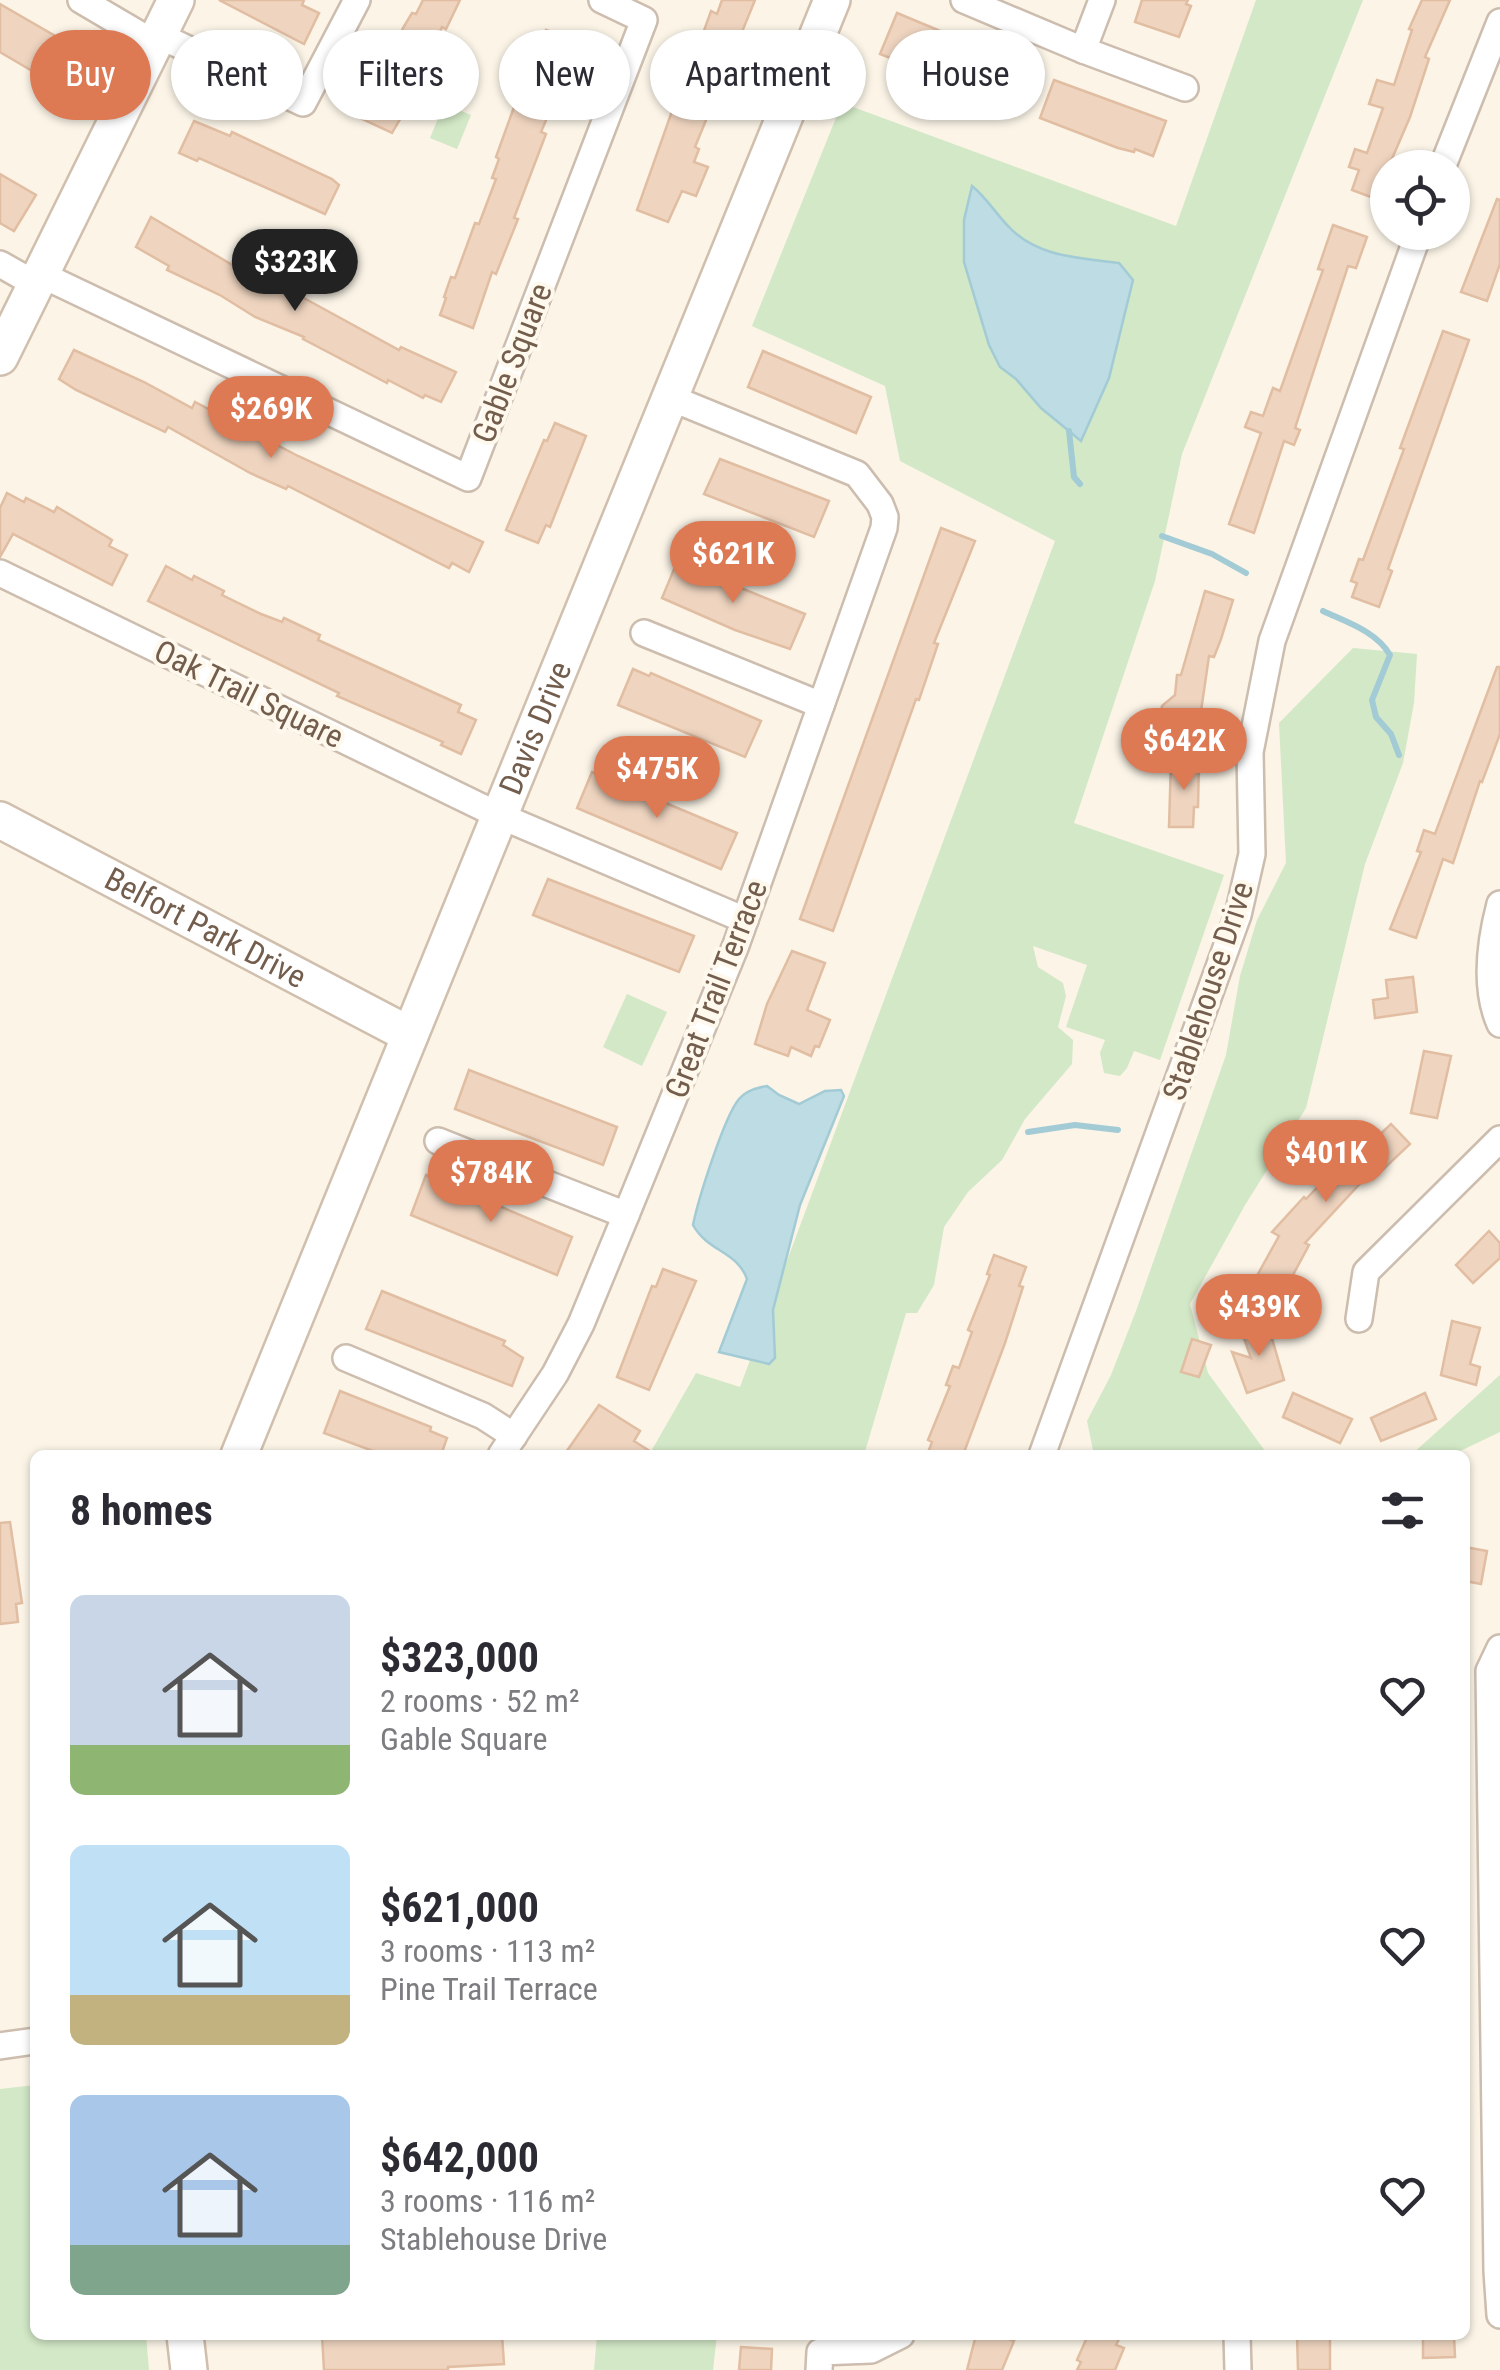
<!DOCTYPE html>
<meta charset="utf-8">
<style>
:root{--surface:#fff;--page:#f2f2f3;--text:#2b2b33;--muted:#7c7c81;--accent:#dd7a54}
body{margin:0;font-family:"Roboto Condensed",sans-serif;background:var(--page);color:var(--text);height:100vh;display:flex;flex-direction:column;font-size:38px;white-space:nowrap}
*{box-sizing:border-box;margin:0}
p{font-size:32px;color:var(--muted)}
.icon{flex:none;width:55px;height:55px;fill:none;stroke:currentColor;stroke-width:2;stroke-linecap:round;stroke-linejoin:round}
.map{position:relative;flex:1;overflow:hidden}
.side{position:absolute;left:30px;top:1450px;width:1440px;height:890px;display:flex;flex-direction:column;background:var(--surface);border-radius:15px;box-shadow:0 2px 8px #0004}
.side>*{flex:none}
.banner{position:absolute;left:30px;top:30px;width:1440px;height:90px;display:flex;gap:20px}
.controls{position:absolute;left:1370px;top:150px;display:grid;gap:20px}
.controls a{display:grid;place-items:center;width:100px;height:100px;border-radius:50%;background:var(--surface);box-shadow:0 2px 8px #0004;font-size:50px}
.price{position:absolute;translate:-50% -85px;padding:0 22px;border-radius:35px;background:var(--accent);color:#fff;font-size:32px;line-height:65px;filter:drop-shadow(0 2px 5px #0008)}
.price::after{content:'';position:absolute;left:50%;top:60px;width:30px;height:22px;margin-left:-15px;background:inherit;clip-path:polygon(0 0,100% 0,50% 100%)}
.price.on{background:#222;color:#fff}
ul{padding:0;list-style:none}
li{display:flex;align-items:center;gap:30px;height:250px;padding:0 40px}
li span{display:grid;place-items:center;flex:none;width:280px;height:200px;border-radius:15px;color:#555}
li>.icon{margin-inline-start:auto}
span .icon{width:120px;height:120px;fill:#fffc;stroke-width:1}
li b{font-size:42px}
h2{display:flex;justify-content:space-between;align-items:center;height:120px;padding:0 40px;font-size:42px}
.pill{padding:0 35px;border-radius:45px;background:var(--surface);box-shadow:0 2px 8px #0004;font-size:35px;line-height:90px}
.pill.on{background:var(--accent);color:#fff}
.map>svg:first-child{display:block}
</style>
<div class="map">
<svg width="1500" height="2370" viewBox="0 0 1500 2370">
<rect width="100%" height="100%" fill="#fbf4e7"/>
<g fill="#d2e8c6">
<path d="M1256 0H1363L1182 454 1155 581 1074 823 1224 875 1160 1060 1134 1051 1127 1068 1120 1076 1104 1073 1100 1053 1105 1040 1066 1027 1087 965 1033 946 1038 967 1063 983 1066 996 1058 1027 1073 1040 1072 1064 1025 1119 1002 1160 968 1192 944 1227 934 1285 917 1313H906L864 1455H649L696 1373 740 1387 1055 541 900 461 885 386 752 326 842 103 1176 226Z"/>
<path d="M444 104 471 115 457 149 430 138Z"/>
<path d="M1353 648 1417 654 1414 703 1403 763 1365 864 1306 1108 1245 1205 1190 1304 1208 1373 1268 1455H1094L1087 1421 1111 1375 1136 1311 1226 1055 1240 976 1257 920 1286 863 1279 723Z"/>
<path d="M627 994 667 1012 642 1066 603 1047Z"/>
<path d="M1500 1375V1432L1452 1455H1411Z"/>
<path d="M35 2085V2335H146L149 2370H0V2089Z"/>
<path d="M597 2335H717L713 2370H594Z"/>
</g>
<g fill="#bddce4" stroke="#a3cbd5" stroke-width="2.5">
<path d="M972 186C987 198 995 213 1009 227 1037 257 1080 258 1119 263L1133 280 1109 378 1081 441 1041 408 1016 379 1000 367 989 345 964 262V220Z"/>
<path d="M767 1086 779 1095 799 1104 825 1091 841 1090 844 1096 800 1205 773 1310 775 1358 769 1364 719 1352 747 1279C737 1251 708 1252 693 1225 698 1200 724 1117 739 1099 747 1090 757 1088 767 1086Z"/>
</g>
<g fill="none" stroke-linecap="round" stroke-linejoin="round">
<g stroke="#a3cbd5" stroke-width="6">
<path d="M1069 431 1074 477 1080 484"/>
<path d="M1162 536 1212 554 1246 573"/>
<path d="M1323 611C1346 622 1376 631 1390 655L1372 700 1376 717 1391 734 1399 755"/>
<path d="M1028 1132 1075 1125 1118 1130"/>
</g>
</g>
<g fill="#efd5c0" stroke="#e1bda2" stroke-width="2.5">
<path d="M219 0H304L302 5 319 13 304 44Z"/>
<path d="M423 0H460L446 29 442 27 412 99 392 133 362 119 403 28 412 13 416 14Z"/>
<path d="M722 0H755L695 147 699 149 694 162 708 167 696 196 682 191 668 222 637 210 682 83 685 84 711 11 717 14Z"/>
<path d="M1142 0H1188L1186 4 1191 6 1179 37 1135 22Z"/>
<path d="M1422 0H1450L1425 57 1429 59 1410 117 1388 168 1379 200 1352 190 1359 170 1349 167 1355 149 1367 153 1383 108 1369 104 1377 80 1394 85 1412 30 1409 29Z"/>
<path d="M0 4 102 63 80 99 0 52Z"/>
<path d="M897 13 1022 65 1009 98 989 90 988 93 931 68 929 73 880 54Z"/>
<path d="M546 30 579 42 541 132 546 134 514 218 518 219 496 274 492 272 473 328 440 315 446 298 444 297 451 277 455 278 475 223 479 224 496 179 492 178 499 159 496 157 536 46 539 47Z"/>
<path d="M1054 80 1166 121 1153 156 1135 149 1134 152 1118 148 1040 118Z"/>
<path d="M194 121 230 136 232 132 332 179 339 185 325 214 199 158 197 161 179 153Z"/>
<path d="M0 174 36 195 14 231 0 223Z"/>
<path d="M1497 199 1500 200V264L1487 301 1461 292Z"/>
<path d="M151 217 268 286 270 283 302 297 399 350 401 347 456 372 441 402 425 395 423 398 388 380 387 383 303 339 304 337 255 317 220 295 167 270 169 266 136 247Z"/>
<path d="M1333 225 1367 237 1356 268 1348 266 1295 428 1300 430 1294 445 1284 441 1254 533 1229 524 1261 433 1245 427 1251 412 1263 416 1273 388 1280 391 1323 270 1318 269Z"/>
<path d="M1443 331 1469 340 1388 569 1392 571 1379 607 1352 597 1357 583 1351 581 1359 559 1363 560 1404 449 1400 448Z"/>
<path d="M74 350 144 382 192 408 195 402 298 456 483 542 469 572 452 563 449 568 288 486 286 489 250 473 168 427 165 432 76 390 59 379Z"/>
<path d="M763 351 871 397 856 433 748 387Z"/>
<path d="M555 423 586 436 550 527 546 525 538 543 506 530 544 440 547 441Z"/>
<path d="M720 459 829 501 814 537 704 494Z"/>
<path d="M7 493 24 502 26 498 54 512 57 507 112 540 109 546 127 555 112 585 13 534 0 557V508Z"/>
<path d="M941 528 975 541 934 643 938 644 919 700 916 699 833 931 800 919Z"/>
<path d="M677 562 805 614 790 649 735 630 662 598Z"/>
<path d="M166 566 192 580 194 576 224 591 222 595 261 614 282 622 284 618 320 635 318 640 461 705 458 712 476 720 461 754 441 745 443 742 337 696 339 693 148 601Z"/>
<path d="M1205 591 1233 600 1221 639 1214 657 1209 656 1198 732 1165 728 1160 722 1162 706 1175 695 1177 675H1181Z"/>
<path d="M1497 667H1500V734L1482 782 1480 781 1453 863 1443 859 1416 938 1390 929 1421 852 1417 851 1424 830 1435 834Z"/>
<path d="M633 669 649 676 651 673 761 721 745 757 618 705Z"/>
<path d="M1171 761 1199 762 1198 807H1194L1193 827H1169Z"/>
<path d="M592 772 737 833 721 869 577 808Z"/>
<path d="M548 879 694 936 679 972 533 915Z"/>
<path d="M792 951 825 963 807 1010 830 1020 819 1047 815 1046 811 1056 791 1047 788 1056 755 1044 767 1004Z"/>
<path d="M1413 977 1417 1012 1375 1018 1373 1000 1388 998 1386 980Z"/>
<path d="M1424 1051 1451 1056 1437 1118 1411 1113Z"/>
<path d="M469 1070 617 1127 603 1165 455 1109Z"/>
<path d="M1391 1124 1410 1144 1373 1179 1369 1174 1305 1243 1309 1245 1286 1288 1258 1274 1279 1236 1272 1232 1304 1197 1306 1199 1333 1171 1337 1175Z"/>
<path d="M426 1175 572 1237 557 1275 411 1215Z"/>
<path d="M1489 1231 1500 1243V1258L1473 1283 1456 1265Z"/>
<path d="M994 1255 1026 1267 1019 1286 1023 1287 1005 1343 963 1455H927L932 1442 928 1440 950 1386 946 1385 953 1366 959 1368 972 1332 968 1330 990 1275 987 1274Z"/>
<path d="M663 1269 696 1281 649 1390 617 1377 652 1286 656 1287Z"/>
<path d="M382 1291 505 1341 503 1345 523 1358 512 1386 366 1329Z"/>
<path d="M1267 1321 1284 1380 1247 1393 1232 1352 1251 1358 1241 1330Z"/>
<path d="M1452 1321 1480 1328 1470 1364 1480 1367 1476 1385 1441 1375Z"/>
<path d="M1192 1339 1211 1345 1199 1377 1181 1372Z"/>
<path d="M340 1391 431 1427 430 1431 447 1438 441 1455H384L324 1433Z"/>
<path d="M1293 1393 1352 1419 1340 1443 1283 1417Z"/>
<path d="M1425 1393 1436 1419 1381 1441 1371 1418Z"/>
<path d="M599 1405 640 1431 634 1441 656 1455H564Z"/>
<path d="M10 1522 22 1603 16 1604 18 1622 0 1624V1523Z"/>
<path d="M1465 1547 1487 1551 1481 1584 1465 1581Z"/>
<path d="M322 2335H502L504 2364 448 2367V2370H324Z"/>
<path d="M976 2335H1011L1009 2339 1014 2341 1002 2370H967Z"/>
<path d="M1088 2335H1121L1116 2345 1124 2348 1115 2370H1077L1081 2362 1077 2360Z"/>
<path d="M1297 2335 1330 2338V2370H1298Z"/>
<path d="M1423 2335H1454L1455 2357 1423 2358Z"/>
<path d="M741 2347 772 2349 771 2370H739Z"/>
</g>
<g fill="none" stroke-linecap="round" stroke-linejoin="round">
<defs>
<g id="street">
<path d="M81 0 154 43"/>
<path d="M964 0 1083 50 1185 88"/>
<path d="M158 35 303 103 357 0"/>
<path d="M1083 50 1102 0"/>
<path d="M1442 168 1500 22"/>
<path d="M0 264 37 285"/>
<path d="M42 275 468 478 644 20 602 0"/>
<path d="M0 573 498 815 745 920"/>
<path d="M644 633 821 705"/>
<path d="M1500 904C1490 942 1484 988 1500 1024"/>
<path d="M438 1141 626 1215"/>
<path d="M1359 1319 1366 1272 1500 1139"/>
<path d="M346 1358 483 1416 514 1436"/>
<path d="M501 1455 555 1374 581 1324 626 1215 736 945 884 528 885 517 880 504 857 474 671 398"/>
<path d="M1042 1455 1238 915 1252 854 1250 752 1272 641 1419 232"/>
<path d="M1500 1648 1489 1671 1497 2271 1500 2315"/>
<path d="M0 2046 35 2041"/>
<path d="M1237 2335 1238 2370"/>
<path d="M819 2370 820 2352 871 2350 901 2335"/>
</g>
<g id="secondary">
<path d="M0 357 176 0"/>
<path id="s1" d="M0 820 410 1035"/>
<path id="s2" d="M239 1455 832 0"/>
<path d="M185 2335 189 2370"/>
</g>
</defs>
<use href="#street" stroke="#ccbdae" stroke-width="30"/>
<use href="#secondary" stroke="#d1bfae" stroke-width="40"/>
<use href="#street" stroke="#fff" stroke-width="25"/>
<use href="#secondary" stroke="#fff" stroke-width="35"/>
</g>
<g text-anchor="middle" stroke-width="8" stroke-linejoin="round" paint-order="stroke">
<g font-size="32" fill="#735d4d" stroke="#fef8ed">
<text transform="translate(512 363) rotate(-69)" y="11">Gable Square</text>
<text transform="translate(249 694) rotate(26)" y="11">Oak Trail Square</text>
<text dy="11" stroke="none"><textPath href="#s2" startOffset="785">Davis Drive</textPath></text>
<text dy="11" stroke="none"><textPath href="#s1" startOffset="232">Belfort Park Drive</textPath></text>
<text transform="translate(716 989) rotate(-69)" y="11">Great Trail Terrace</text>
<text transform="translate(1208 991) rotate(-72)" y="11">Stablehouse Drive</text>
</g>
</g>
</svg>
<div class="controls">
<a><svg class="icon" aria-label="locate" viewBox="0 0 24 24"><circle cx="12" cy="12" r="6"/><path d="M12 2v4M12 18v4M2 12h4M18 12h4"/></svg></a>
</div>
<b class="price on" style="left:295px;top:314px">$323K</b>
<b class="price" style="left:271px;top:461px">$269K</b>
<b class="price" style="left:733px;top:606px">$621K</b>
<b class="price" style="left:1184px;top:793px">$642K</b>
<b class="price" style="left:657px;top:821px">$475K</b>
<b class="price" style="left:1326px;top:1205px">$401K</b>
<b class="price" style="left:491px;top:1225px">$784K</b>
<b class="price" style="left:1259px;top:1359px">$439K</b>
<div class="banner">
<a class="pill on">Buy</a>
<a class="pill">Rent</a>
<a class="pill">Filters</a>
<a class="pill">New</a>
<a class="pill">Apartment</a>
<a class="pill">House</a>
</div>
<section class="side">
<h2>8 homes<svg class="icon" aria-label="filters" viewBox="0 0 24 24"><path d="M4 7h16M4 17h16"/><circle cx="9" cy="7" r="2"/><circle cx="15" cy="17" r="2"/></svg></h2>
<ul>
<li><span style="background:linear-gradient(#c9d6e8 75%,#8fb573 0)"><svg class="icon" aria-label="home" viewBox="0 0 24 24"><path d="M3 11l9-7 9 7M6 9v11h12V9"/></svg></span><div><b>$323,000</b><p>2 rooms · 52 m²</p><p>Gable Square</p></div><svg class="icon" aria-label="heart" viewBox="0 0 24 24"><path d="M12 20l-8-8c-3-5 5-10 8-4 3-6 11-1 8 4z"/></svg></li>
<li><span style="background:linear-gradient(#bfe0f5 75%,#c2b280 0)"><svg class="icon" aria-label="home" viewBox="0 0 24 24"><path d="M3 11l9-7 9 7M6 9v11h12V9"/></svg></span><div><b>$621,000</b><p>3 rooms · 113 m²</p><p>Pine Trail Terrace</p></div><svg class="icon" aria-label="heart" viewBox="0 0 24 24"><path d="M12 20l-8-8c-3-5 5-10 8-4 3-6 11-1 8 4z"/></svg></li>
<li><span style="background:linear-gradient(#a9c7e8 75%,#7fa58c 0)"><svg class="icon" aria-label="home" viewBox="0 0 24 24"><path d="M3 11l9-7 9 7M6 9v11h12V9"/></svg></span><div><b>$642,000</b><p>3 rooms · 116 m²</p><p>Stablehouse Drive</p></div><svg class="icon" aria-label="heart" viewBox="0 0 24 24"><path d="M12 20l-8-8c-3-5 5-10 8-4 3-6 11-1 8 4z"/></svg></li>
</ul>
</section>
</div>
